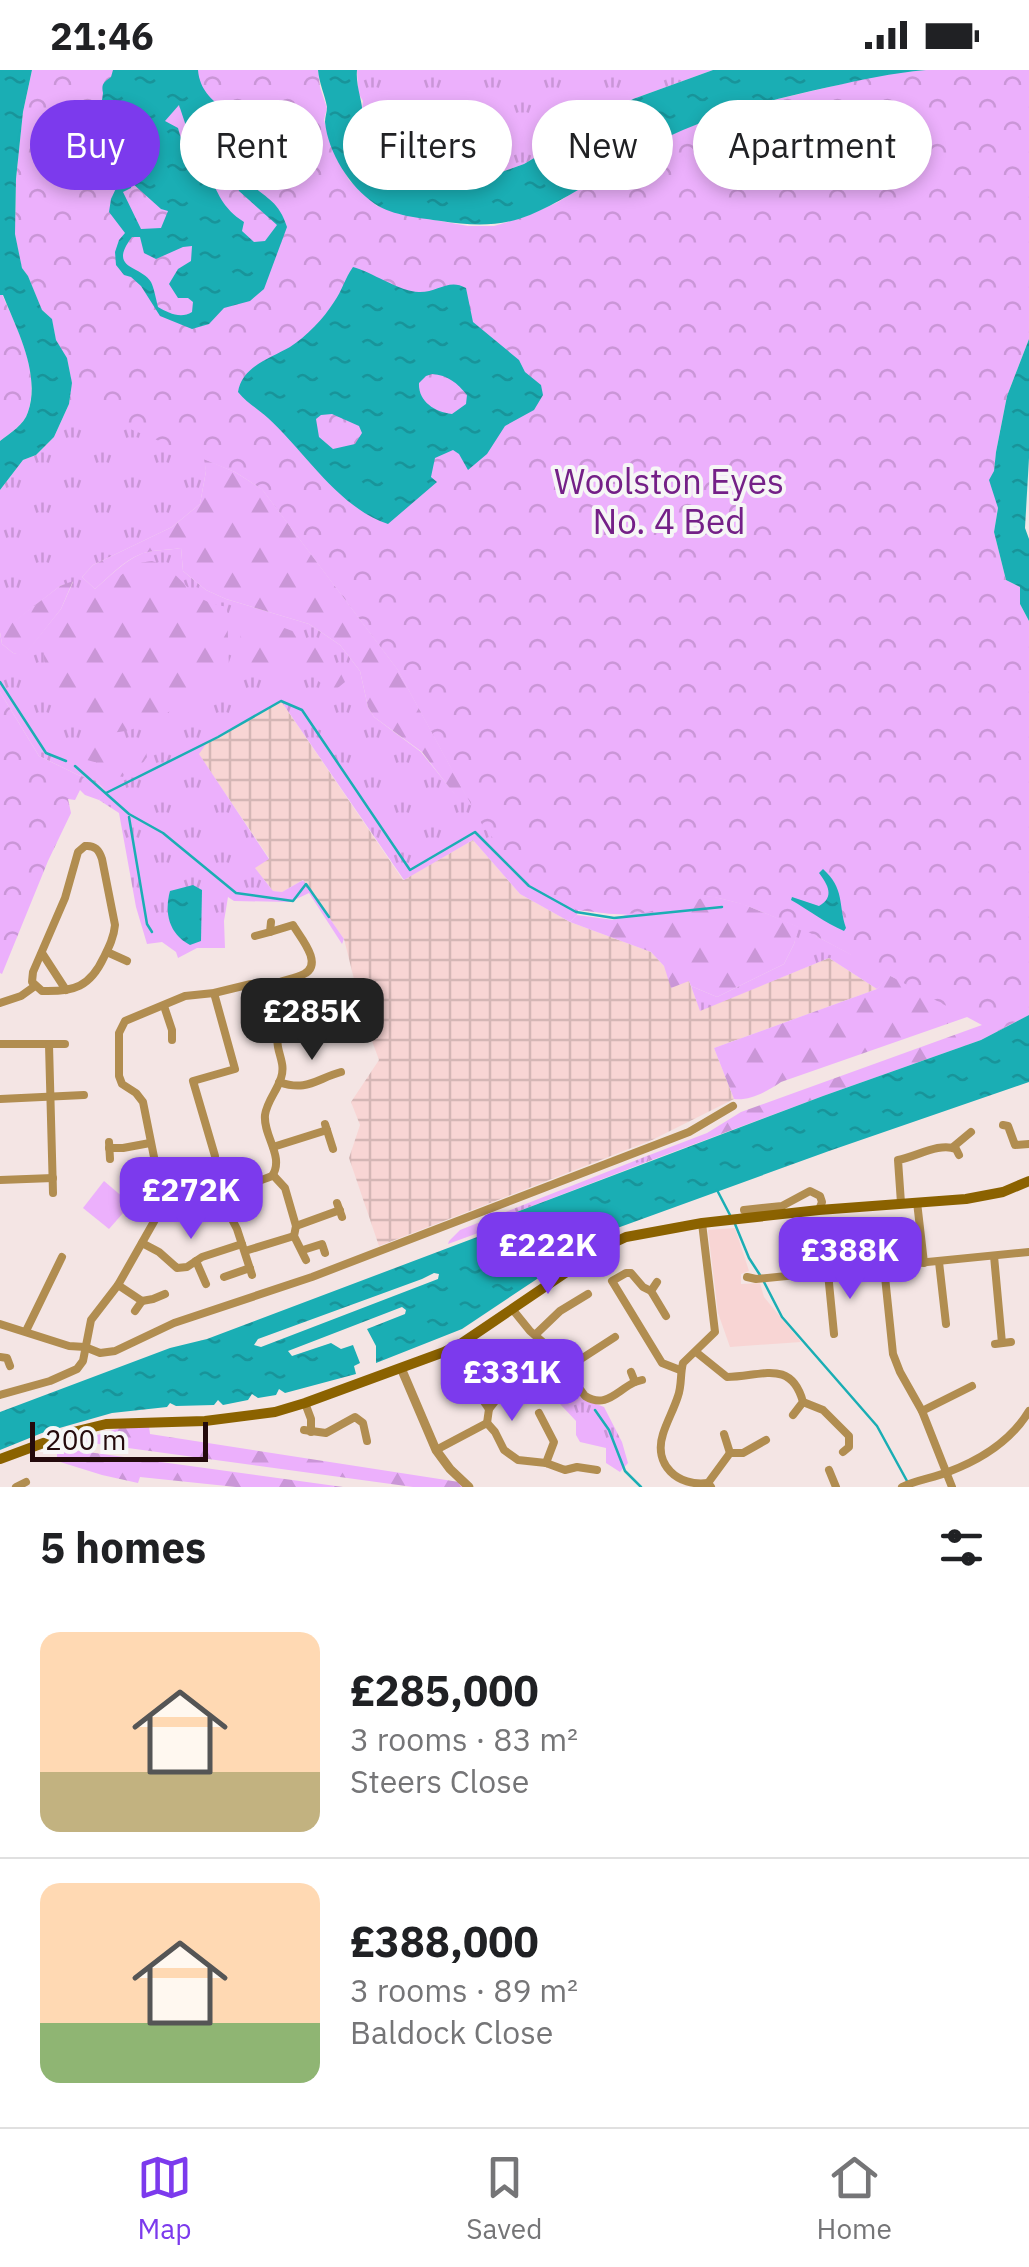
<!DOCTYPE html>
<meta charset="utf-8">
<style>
:root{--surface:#fff;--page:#f2f2f2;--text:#202124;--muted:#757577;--line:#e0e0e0;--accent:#7c3aed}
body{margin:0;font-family:"IBM Plex Sans",sans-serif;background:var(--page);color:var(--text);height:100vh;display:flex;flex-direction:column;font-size:38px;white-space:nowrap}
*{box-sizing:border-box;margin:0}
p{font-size:32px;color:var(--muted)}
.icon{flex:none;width:55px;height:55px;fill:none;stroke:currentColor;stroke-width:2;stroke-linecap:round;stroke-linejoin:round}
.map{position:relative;height:1417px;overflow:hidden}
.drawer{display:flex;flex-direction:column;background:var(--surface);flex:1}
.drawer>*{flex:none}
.banner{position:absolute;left:30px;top:30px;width:970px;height:90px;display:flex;gap:20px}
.scale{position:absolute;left:30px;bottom:25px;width:178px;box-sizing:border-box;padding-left:10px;border:5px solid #240a0c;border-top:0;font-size:28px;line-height:35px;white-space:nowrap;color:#240a0c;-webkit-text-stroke:8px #f6f6f6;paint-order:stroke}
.price{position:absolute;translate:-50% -85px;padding:0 22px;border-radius:20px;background:var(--accent);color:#fff;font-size:32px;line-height:65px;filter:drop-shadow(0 2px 5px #0008)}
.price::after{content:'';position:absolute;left:50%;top:60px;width:30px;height:22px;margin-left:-15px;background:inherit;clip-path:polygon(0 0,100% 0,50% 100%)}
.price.active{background:#222;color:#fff}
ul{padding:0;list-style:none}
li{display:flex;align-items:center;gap:30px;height:250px;padding:0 40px}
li+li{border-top:2px solid var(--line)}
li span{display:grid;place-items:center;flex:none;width:280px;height:200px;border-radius:20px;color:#555}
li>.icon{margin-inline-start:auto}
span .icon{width:120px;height:120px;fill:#fffc;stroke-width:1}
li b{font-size:42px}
h2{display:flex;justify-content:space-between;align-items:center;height:120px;padding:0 40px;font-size:42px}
.pill{padding:0 35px;border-radius:45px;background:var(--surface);box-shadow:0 5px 15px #0003;font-size:35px;line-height:90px}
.pill.active{background:var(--accent);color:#fff}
.status{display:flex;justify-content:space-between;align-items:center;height:70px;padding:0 50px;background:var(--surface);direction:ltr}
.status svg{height:28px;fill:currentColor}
.tabs{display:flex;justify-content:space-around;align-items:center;height:140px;border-top:2px solid var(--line);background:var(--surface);font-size:28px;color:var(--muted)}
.tabs a{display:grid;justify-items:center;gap:5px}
.tabs .active{color:var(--accent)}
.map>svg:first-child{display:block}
</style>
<div class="status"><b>21:46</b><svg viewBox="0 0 49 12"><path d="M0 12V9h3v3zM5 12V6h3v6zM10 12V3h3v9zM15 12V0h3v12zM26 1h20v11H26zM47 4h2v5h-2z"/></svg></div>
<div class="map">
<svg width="1029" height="1417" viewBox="0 0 1029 1417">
<defs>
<pattern id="industrial-grid" width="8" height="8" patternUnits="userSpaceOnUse" patternTransform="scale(2.5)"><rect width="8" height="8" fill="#f8d5d4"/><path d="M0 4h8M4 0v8" fill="none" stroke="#d4b6b5"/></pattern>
<pattern id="grass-tufts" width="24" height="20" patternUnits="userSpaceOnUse" patternTransform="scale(2.5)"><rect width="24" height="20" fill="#ecb0fc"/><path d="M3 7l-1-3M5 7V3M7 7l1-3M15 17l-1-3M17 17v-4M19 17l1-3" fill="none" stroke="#ca96d7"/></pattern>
<pattern id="forest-firs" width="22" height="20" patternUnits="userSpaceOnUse" patternTransform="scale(2.5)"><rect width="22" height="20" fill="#ecb0fc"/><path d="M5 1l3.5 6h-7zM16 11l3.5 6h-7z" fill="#ca96d7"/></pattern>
<pattern id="park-crowns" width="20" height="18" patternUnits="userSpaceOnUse" patternTransform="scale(2.5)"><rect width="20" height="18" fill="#ecb0fc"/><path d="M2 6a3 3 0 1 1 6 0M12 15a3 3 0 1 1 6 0" fill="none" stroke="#ca96d7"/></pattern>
<pattern id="water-ripples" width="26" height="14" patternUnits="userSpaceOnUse" patternTransform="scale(2.5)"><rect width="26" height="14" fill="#1aaeb4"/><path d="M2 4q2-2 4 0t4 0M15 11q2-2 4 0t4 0" fill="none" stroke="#18949a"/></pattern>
</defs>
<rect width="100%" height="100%" fill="#f4e5e4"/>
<path fill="#f8d5d4" d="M735 1158 749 1201 741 1204V1214L760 1213 764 1227 801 1272 730 1277 718 1243 708 1160Z"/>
<path fill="url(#industrial-grid)" d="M281 631 403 810 473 770 520 824 570 852 651 882 664 896 689 911 700 940 829 888 877 919 714 978 734 1029 652 1070 379 1176 349 1088 360 1055 351 1032 379 990 364 949 344 869 303 810 282 822 273 821 254 797 269 788 198 683 206 674Z"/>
<g fill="url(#grass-tufts)" fill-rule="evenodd">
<path d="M357 0H713L633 29 596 51 563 78 546 81 524 94 485 108 445 115 406 107 384 98 371 84 360 60 363 31 358 23Z"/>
<path d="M48 77 58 112 61 139 60 195 67 227 100 300 124 327 266 396 289 418 404 578 454 684 461 691 492 741 495 752 529 798 547 814 589 823 625 822 695 813 724 815 758 834 778 841 818 859 816 866 852 885 848 874 908 907 952 920 959 910 982 905 1006 907 977 942 970 946 890 905 877 919 829 888 700 941 691 916 717 927 784 894 794 874 798 857C755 839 721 820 672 827 650 853 608 843 578 840L577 845 570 852 520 824 473 770 404 810 281 631 203 674H206L199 684 269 789 255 798 273 821 282 822 303 810 344 869 342 874 309 823 290 832 234 831 228 827 224 851 225 878H197L178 888 176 882 162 872 147 874 136 837 119 743 99 730 106 722 97 711 78 705 39 686 0 622V563L2 574 13 583 24 585 61 539 73 512 60 516 0 563V420L23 390 36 385 54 367 69 334 72 313 67 288 56 270 52 249 42 240 28 206 22 198 15 164 19 81ZM205 390 236 402 262 419 398 600 466 726 459 729 421 682 374 647 368 637 360 601 340 575 309 554 226 529 206 520 183 501 181 478C170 480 149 480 141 484 124 491 109 507 95 519L82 507 93 495 172 457 200 434 206 401Z"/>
<path d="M647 1086 649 1091 493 1151 489 1159 448 1174 449 1171 460 1160Z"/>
<path d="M577 1322 586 1330 604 1337 622 1372 628 1393 620 1402 606 1393V1378L580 1372 576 1365V1351L560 1334Z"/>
</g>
<g fill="url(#forest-firs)">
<path d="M204 389 235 402 262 419 398 600 467 727 459 730 422 682 374 647 368 637 360 601 340 575 309 554 226 529 206 520 183 501 181 478C169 480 150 480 141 484 123 491 109 507 95 519L82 507 93 495 172 457 200 434 206 401Z"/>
<path d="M152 491C177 499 183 518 204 530 211 534 219 535 227 537L229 599C196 619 165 653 125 661 116 663 104 663 95 659 67 647 37 604 45 572 46 568 48 562 51 558 66 539 92 527 112 512 120 507 128 498 136 494 141 492 147 492 152 491Z"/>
<path d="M73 511 61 539 24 586 13 583 2 574 0 562 60 516Z"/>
<path d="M241 546 258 548 295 562 334 590 345 612 334 621C320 615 312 603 299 598 281 592 259 596 240 591Z"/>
<path d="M140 669 144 672 147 687 142 694 138 695 136 699 126 698 123 707 110 704 109 696 87 690V676H105Z"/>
<path d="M711 826 743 834 799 857 794 874 784 894 717 927 691 916 689 911 671 918 664 896 651 882 570 852 577 845 614 850 639 839Z"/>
<path d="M889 905 970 946 781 1012C768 1021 750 1031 734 1029L714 978 877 919Z"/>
<path d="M1029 938V945L981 970 823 1026 649 1091 647 1086 707 1063 741 1042Z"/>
<path d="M149 1356 150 1364 459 1412 463 1417H413L84 1372V1369L120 1358Z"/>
<path d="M57 1378 73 1380 343 1417H236L140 1407 138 1413 102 1405 57 1391Z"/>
</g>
<g fill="url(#park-crowns)">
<path d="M32 0H318L320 17 327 38 324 50 332 78 349 110 377 136 408 145 468 156H494L527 146 558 132 630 87 681 60 748 36 884 4 926 0H1029V269L1007 326 996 382 994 401 995 425 998 438 994 462 1006 510 1020 517V534L1029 551V945L995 962 799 857 743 834 711 826 644 843 616 844 577 840 530 810 484 758 398 600 262 419 235 402 69 334 72 313 67 288 56 270 52 249 42 240 28 206 22 198 15 164 16 109 23 42Z"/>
<path d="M2 224C17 259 41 303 28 342 24 355 10 363 0 371V225Z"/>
<path d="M0 622 39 686 78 705 97 711 106 723 99 730 85 725 80 720 75 730 68 729 71 743 48 791 2 904 0 903Z"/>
</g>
<path fill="#ecb0fc" d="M104 1111 131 1134 109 1159 83 1138Z"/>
<g fill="url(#water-ripples)" fill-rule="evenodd">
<path d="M0 0H32L23 42 16 109 15 164 22 198 28 206 42 240 52 249 56 270 67 288 72 313 69 334 54 367 36 385 23 390 0 420V371C10 363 24 355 28 342 41 304 17 260 3 225H0Z"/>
<path d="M113 0H198C201 39 247 42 252 74 253 84 247 96 244 105 259 128 277 125 287 157L264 219 250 231 224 238 209 254 192 259 160 246 141 216 131 207 124 205 116 195 115 182 119 170 125 163 109 142 111 129 119 112 117 104 105 94 95 79 103 23C101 14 104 12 111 7ZM179 35 186 56 195 69 203 68 222 57 227 61 233 56 241 61C238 75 242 97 235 107L239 121 277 155 265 171 254 172 242 161 244 152C222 138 218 123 207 100L220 87 211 74 200 79H187L182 72 178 58 165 51ZM110 44 128 58 130 70 139 81 130 96 120 98C99 84 99 70 105 47ZM132 113 161 139 168 141 161 158 141 159 123 122 131 118ZM132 167H140L144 183 156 189 183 177 192 176 191 191 178 199 169 214 178 228H188L193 232 192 242C181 249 168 243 158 237 156 229 154 218 151 212 141 195 107 200 132 167Z"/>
<path d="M318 0H357C355 22 368 38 360 60L371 84 384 98 406 107 445 115 485 108 524 94 546 81 563 78 596 51 633 29 713 0H926C892 3 861 10 829 17 779 28 730 40 683 60 629 83 584 122 530 145 500 157 473 156 441 151 421 148 393 146 375 134 350 117 328 83 325 52 325 47 327 42 327 37 325 25 319 13 318 0Z"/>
<path d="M353 197C370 201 402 223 420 222 438 222 449 208 466 218L473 252 519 290 525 302 541 315 543 325 534 340 505 356 487 384 468 400 459 384 453 380 435 388 431 407 437 412 388 454C339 438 305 382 268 348 258 339 247 333 238 322 242 296 271 288 290 277 306 267 324 248 334 232 342 221 345 208 353 197ZM432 304C448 305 457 313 467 325L466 334 452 344C434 342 418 331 419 313L426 306ZM332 344 359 356 362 363 355 374 333 379 319 367 316 349 321 345Z"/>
<path d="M1029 269V388L1025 458 1029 469V551L1020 534V517L1006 510 994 462 998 438 989 410 994 401 996 382 1007 326Z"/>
<path d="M823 799C845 819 838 834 846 858L844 861C824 852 810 841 791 830L792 827 819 836C835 827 828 815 819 803Z"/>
<path d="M193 815 202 820 201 871 190 875C169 864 164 843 170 821Z"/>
<path d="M1029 945V1012L829 1081 609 1161 462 1259 376 1293V1276L367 1259 405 1244 406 1240 402 1237 288 1281 292 1286 331 1273 341 1279 353 1275 360 1293 354 1296 356 1304 285 1323 279 1319 276 1325 258 1328 252 1324 248 1330 223 1335 218 1330 214 1335 176 1336 170 1333 167 1337 112 1343 42 1363 0 1380V1342L170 1278 207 1269 493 1161 495 1159 493 1151 823 1026 981 970ZM434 1203 439 1204 438 1209 261 1277 254 1275 258 1269 422 1209Z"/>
</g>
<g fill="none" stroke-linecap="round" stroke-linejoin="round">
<g stroke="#1aaeb4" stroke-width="2.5">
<path d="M0 612 46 683 66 691"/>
<path d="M75 696 129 744 163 763 236 823 293 831 306 814 329 847"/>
<path d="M106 723 218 667 281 631 302 640 410 800 475 762 529 816 576 842 614 848 722 837"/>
<path d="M129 747 147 854 152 862"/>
<path d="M717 1120 730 1145"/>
<path d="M735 1154 749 1188 760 1205"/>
<path d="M764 1212 782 1247 877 1356 907 1411"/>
<path d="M595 1340 609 1360 625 1401 641 1417"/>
</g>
<g stroke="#b18d50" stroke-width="8">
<path d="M85 776C95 775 99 780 102 789L115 855C114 867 109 877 104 887 90 917 74 922 42 921L32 912 33 902 65 828 78 782Z"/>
<path d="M255 866 270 862 271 852"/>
<path d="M107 882 127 891"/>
<path d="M42 883 66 920"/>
<path d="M266 919C281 908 291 911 304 904 324 894 300 867 293 855L270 862"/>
<path d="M214 923 235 999 193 1011 215 1086 214 1107 221 1128 237 1159 252 1205"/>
<path d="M0 933 21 926 35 916"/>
<path d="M164 936 172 960V970"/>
<path d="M278 966 336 954"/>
<path d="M0 974H65"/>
<path d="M49 975 53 1123"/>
<path d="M279 1012C307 1022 316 1009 341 1002"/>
<path d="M0 1029 84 1025"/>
<path d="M325 1054 333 1079"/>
<path d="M1003 1055 1008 1056 1015 1075 1029 1074"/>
<path d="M109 1072 110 1089"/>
<path d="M273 1077 327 1060"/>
<path d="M953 1077 971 1062"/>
<path d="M109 1078H123L150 1073"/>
<path d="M273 1105 285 1118 296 1156 294 1166 306 1190"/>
<path d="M0 1110 53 1108"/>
<path d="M917 1132 924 1193"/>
<path d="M337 1133 342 1147"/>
<path d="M901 1133 898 1090C916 1087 939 1072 956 1079L959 1085"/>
<path d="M744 1140 782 1136 810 1121 820 1126 822 1132 819 1140"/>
<path d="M702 1153 715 1262 683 1293C680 1304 682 1315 678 1326 674 1339 667 1351 663 1364 653 1395 678 1417 708 1413L711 1417"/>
<path d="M296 1156 340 1140"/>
<path d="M142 1173 159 1182 177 1198 187 1197 202 1187 242 1174"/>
<path d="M303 1180 322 1174 325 1183"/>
<path d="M245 1181 294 1166"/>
<path d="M994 1186 1002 1273"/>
<path d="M196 1191 206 1214"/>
<path d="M939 1192 946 1254"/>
<path d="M884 1197 893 1284 900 1302 922 1341 952 1417"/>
<path d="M828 1203 834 1264"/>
<path d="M224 1207 250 1198"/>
<path d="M747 1207 756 1209 1029 1182"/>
<path d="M657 1212 651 1221 666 1246"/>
<path d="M118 1215 142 1231 135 1241"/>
<path d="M651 1221 643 1217 631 1203H626L612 1211 662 1293 680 1300"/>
<path d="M142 1231 153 1229 165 1224"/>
<path d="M513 1240 530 1261 552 1280 585 1326C606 1339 616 1321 635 1312"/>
<path d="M0 1254 69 1276 85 1277 100 1283 115 1281 174 1253 312 1207 689 1062 733 1036"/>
<path d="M26 1261 62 1187"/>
<path d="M535 1265 560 1241 588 1224"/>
<path d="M995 1274 1011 1272"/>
<path d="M696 1282 727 1307C760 1307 791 1288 803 1332L793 1345"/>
<path d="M0 1287 7 1288 10 1296"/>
<path d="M567 1298 615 1267"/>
<path d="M631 1302 635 1312 642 1310"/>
<path d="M473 1316 489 1339 487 1353"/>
<path d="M0 1325 50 1311 77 1299 83 1291 91 1250 118 1215 160 1141 161 1122 143 1032 136 1023 122 1014 119 1006V963L125 951 185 926 214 923 251 914 262 916C278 932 275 956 278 977 280 988 285 996 281 1008 277 1021 267 1031 265 1045 263 1066 285 1087 272 1106 259 1111 247 1115 234 1120 201 1133 203 1148 160 1141"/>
<path d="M803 1332 823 1340 849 1366V1377L843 1382"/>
<path d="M305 1333 311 1349V1362"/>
<path d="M489 1339 496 1330 514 1319"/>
<path d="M922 1341 972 1316"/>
<path d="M539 1343 554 1372 546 1393"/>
<path d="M304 1360 326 1363 355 1347 363 1353 367 1371"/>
<path d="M724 1364 730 1383H743L766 1370"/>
<path d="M436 1380 487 1353 495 1362 504 1380 518 1390 546 1393 565 1400 577 1397 597 1400"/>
<path d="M829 1400 836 1417"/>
<path d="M708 1413 730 1383"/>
<path d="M16 1417 26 1412"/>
<path d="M902 1417C916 1410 933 1408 948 1402 980 1390 1011 1371 1029 1341"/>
</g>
<path stroke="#b18d50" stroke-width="9" d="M401 1298 436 1380 450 1399 469 1417"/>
<path stroke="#8b6200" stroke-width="10" d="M0 1389 73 1362 106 1354 205 1351 275 1342 305 1333 444 1282 462 1273 602 1178 626 1167 702 1153 819 1140 966 1129 1003 1122 1029 1111"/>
</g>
<g text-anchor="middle" stroke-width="8" stroke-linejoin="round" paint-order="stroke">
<g font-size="35" fill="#742087" stroke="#f6f6f6">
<text x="669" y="424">Woolston Eyes<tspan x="669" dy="40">No. 4 Bed</tspan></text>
</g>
</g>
</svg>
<div class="scale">200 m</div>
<b class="price active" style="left:312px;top:993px">£285K</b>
<b class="price" style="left:191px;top:1172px">£272K</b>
<b class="price" style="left:548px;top:1227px">£222K</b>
<b class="price" style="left:850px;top:1232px">£388K</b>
<b class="price" style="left:512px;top:1354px">£331K</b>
<div class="banner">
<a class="pill active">Buy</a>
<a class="pill">Rent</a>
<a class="pill">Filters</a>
<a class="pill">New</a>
<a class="pill">Apartment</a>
</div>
</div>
<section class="drawer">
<h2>5 homes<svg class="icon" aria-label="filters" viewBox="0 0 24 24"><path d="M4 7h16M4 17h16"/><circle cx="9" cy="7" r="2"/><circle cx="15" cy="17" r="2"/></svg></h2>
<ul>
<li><span style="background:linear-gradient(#ffd9b3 70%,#c2b280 0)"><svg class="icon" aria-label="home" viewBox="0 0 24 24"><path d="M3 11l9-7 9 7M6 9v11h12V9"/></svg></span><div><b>£285,000</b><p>3 rooms · 83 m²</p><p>Steers Close</p></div></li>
<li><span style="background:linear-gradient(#ffd9b3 70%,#8fb573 0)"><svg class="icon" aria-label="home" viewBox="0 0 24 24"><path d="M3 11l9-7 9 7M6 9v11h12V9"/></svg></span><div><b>£388,000</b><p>3 rooms · 89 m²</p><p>Baldock Close</p></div></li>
</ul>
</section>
<nav class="tabs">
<a class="active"><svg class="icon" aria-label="map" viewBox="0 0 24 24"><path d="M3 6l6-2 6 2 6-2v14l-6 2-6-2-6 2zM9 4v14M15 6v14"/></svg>Map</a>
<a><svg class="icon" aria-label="saved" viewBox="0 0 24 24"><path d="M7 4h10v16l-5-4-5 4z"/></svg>Saved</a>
<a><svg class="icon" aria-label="home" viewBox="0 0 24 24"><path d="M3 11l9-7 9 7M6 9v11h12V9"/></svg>Home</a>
</nav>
